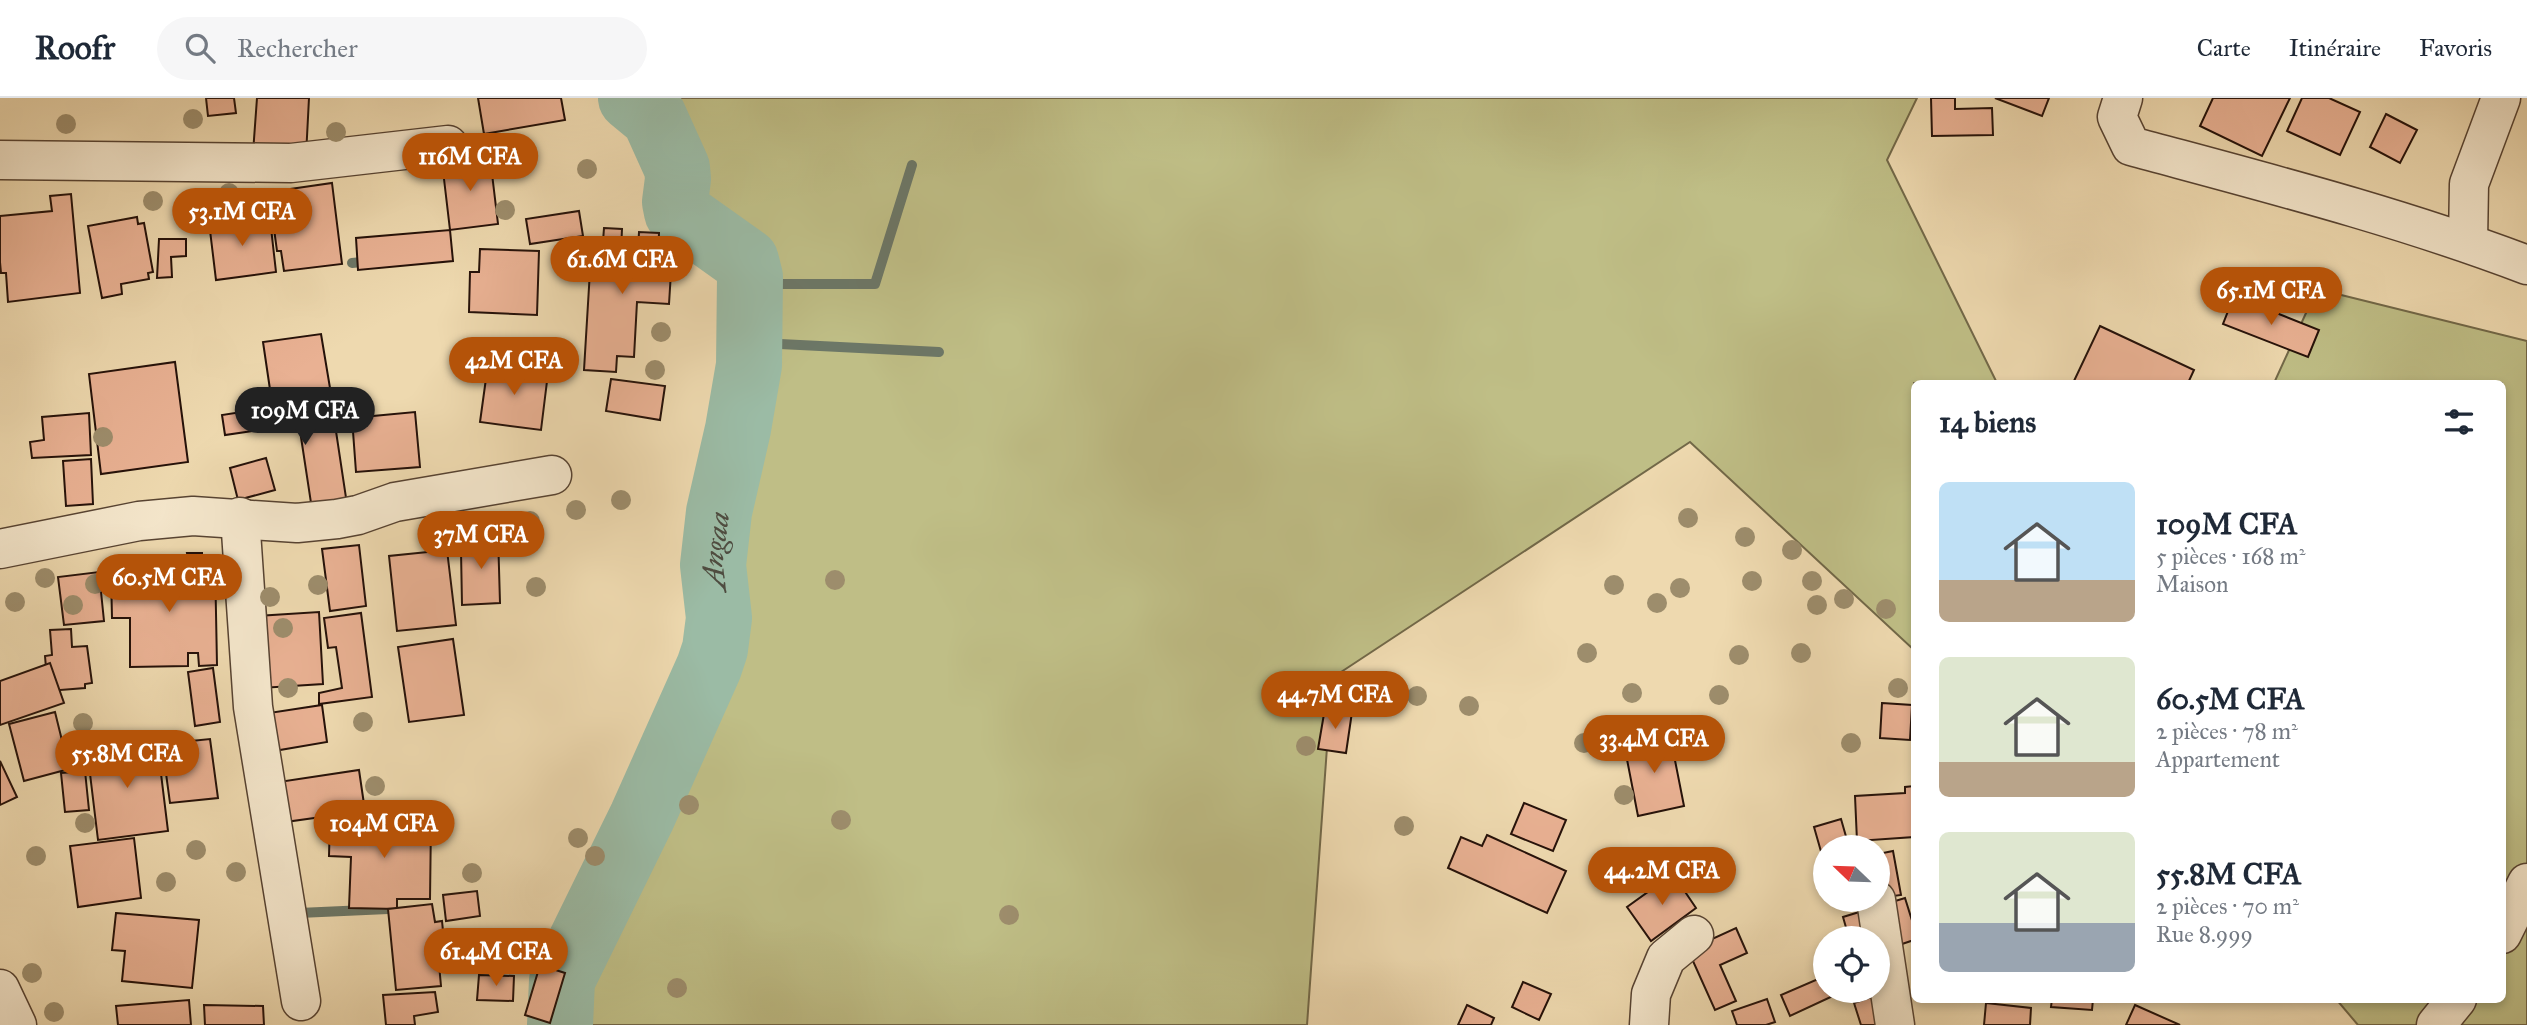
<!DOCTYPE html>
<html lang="fr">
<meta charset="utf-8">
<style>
:root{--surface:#fff;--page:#f6f6f7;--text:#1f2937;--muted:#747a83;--line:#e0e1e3;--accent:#b45309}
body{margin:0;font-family:"IM FELL Great Primer",serif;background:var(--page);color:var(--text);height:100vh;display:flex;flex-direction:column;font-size:26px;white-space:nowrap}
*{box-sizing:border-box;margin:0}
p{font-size:23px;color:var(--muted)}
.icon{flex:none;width:38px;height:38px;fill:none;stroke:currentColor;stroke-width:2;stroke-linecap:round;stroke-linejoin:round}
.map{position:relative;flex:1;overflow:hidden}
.side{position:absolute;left:1911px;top:282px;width:595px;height:623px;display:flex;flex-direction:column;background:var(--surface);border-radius:10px;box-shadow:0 4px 10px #0003}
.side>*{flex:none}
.needle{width:46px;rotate:293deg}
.controls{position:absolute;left:1813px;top:737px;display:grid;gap:14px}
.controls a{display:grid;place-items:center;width:77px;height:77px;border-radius:50%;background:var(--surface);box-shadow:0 4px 10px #0003;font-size:35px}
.price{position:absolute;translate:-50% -60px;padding:0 16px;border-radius:24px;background:var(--accent);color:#fff;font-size:23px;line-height:46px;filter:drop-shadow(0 2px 4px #0008)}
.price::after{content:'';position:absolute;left:50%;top:42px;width:21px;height:16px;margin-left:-10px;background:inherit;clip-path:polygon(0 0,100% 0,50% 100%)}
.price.selected{background:#222;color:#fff}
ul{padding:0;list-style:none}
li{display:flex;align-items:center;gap:21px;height:175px;padding:0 28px}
li span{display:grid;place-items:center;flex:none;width:196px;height:140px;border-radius:10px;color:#555}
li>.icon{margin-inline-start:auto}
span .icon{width:84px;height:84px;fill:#fffc;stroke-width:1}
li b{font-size:30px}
h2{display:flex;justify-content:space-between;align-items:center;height:84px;padding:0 28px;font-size:30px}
header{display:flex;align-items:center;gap:42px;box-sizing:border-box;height:98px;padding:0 35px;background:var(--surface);border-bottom:2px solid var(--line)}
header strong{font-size:33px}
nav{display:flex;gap:38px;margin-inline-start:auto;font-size:24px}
.search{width:490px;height:63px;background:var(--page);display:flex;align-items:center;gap:18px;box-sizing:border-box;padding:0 24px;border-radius:38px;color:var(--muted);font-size:26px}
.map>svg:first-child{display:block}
</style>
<header>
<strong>Roofr</strong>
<div class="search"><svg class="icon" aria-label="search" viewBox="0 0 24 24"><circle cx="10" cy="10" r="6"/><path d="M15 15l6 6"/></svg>Rechercher</div>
<nav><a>Carte</a><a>Itinéraire</a><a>Favoris</a></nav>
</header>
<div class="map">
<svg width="2527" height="927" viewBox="0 0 2527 927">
<rect width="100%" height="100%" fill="#eed9af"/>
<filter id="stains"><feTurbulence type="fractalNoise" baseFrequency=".00286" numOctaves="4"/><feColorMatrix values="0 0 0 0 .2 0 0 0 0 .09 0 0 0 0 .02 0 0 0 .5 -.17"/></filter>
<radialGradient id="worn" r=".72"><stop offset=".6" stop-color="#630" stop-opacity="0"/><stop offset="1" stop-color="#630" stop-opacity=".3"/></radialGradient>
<g fill="#bfbe86" stroke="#726848" stroke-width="2">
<path d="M631 0H1917L1887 62 1997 285H1914V552L1690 344 1332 580 1307 927H560L562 882 642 718 709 569 715 551 719 520 713 467 719 414 738 331 749 267 750 179 746 163 677 114 675 104 678 81 677 70 654 19Z"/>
<path d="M2317 191 2527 243V927H2358L2336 901H2502V285H2274Z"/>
</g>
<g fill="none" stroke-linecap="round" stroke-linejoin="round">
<g stroke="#6c7767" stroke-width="10">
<path d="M352 165 372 163"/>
<path d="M782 186H875L912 67"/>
<path d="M780 246 939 254"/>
<path d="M299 815 388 811"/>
</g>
<path stroke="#9bbba5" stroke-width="66" id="s1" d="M560 927 562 882 642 719 709 569 715 551 719 520 713 467 719 414 738 331 749 267 750 179 746 163 677 114 675 104 678 81 677 70 654 19 631 0"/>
</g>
<g fill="#e9b193" stroke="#251109" stroke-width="2">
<path d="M206 0H234L236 15 208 18Z"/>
<path d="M257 0H309L306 58 253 55Z"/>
<path d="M478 0H561L565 22 484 36Z"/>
<path d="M1931 0H1955V11L1992 10 1993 37 1932 38Z"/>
<path d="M1995 0H2049L2042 18Z"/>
<path d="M2213 0H2290L2262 58 2200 28Z"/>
<path d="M2302 0H2329L2360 14 2340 57 2287 33Z"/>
<path d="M2386 16 2417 32 2400 65 2370 49Z"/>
<path d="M490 59 498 126 450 132 442 64Z"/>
<path d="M332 85 342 166 284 173 281 153H277L269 94Z"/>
<path d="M71 96 80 195 8 204 6 175H1L0 164V118L52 113 50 98Z"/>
<path d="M579 113 583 138 530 146 526 121Z"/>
<path d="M137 119 138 126 144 125 153 174 148 175 149 181 121 186 122 196 102 200 88 128Z"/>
<path d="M234 120 235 126 270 121 276 174 216 182 209 124Z"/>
<path d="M604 130 622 131 621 153 638 154 639 134 659 135 658 157 672 158 669 206 637 204 634 259 617 258 616 274 584 272 591 156 602 157Z"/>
<path d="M450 132 453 163 358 172 356 140Z"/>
<path d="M159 141H186V158L171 159 172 179 157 180Z"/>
<path d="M480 151 539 153 537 217 469 214 470 174H479Z"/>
<path d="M2234 198 2319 232 2308 259 2223 226Z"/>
<path d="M2100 228 2194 272 2188 285H2073Z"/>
<path d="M321 236 331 296 272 305 263 244Z"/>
<path d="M175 264 188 364 101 376 89 276Z"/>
<path d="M488 266 548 275 541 332 480 324Z"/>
<path d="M611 281 665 288 660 322 606 313Z"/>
<path d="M331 300 348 413 313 418 299 326 225 337 222 317Z"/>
<path d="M415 314 420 369 356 374 352 320Z"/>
<path d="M89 315 91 357 32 360 30 344 44 342 42 319Z"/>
<path d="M266 360 275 392 238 402 230 370Z"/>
<path d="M91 361 93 406 66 408 63 363Z"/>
<path d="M498 436 500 505 462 507 461 453H470V437Z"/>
<path d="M359 447 366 508 330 513 322 451Z"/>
<path d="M447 452 456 527 397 533 389 458Z"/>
<path d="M187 455H202V464L215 463 217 567 199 568 198 555H188V568L130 569V520H112L111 475 185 472V476H192Z"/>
<path d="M99 474 104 523 64 527 58 479Z"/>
<path d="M319 514 323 586 261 590 257 518Z"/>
<path d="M361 515 372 599 319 606V595L342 590 336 549 328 550 324 520Z"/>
<path d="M71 531 72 549 87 548 92 585 85 586V590L48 593 45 558 52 557 50 532Z"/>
<path d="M453 541 464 617 409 624 398 549Z"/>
<path d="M50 565 64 605 0 627V583Z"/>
<path d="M213 570 220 624 195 628 188 574Z"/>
<path d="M1882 605 1912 607 1910 642 1880 640Z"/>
<path d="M322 607 327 644 274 653 269 615Z"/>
<path d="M1325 610 1352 614 1346 655 1318 651Z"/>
<path d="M55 614 69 671 24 683 9 626Z"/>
<path d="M1670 637 1684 708 1638 718 1624 646Z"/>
<path d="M210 641 218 700 170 705 162 646Z"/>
<path d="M157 643 168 733 98 742 87 651Z"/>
<path d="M0 663 17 699 0 707Z"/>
<path d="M359 672 365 713 278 725 272 685Z"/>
<path d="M85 673 89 712 65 714 61 675Z"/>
<path d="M1914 688V739L1857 743 1855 698 1905 695V689Z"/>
<path d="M1524 705 1566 722 1553 753 1511 736Z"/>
<path d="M1841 721 1849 749H1825V756L1822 757 1814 729Z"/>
<path d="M330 722 431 723 430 801H397V811L349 810 351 759 329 758Z"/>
<path d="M1487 737 1566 773 1547 815 1448 770 1461 739 1482 748Z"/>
<path d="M134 740 141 800 78 809 70 748Z"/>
<path d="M1893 753 1901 797 1878 800V756Z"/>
<path d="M1673 776 1696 810 1651 843 1627 809Z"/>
<path d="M477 793 480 818 446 823 443 797Z"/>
<path d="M1905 800 1914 829V842L1878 854V840H1849L1843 819Z"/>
<path d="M432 806 435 824 442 823 444 843 437 844 441 888 396 892 388 811Z"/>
<path d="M116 815 199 822 192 890 122 883 125 853 112 852Z"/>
<path d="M1736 830 1747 855 1720 867 1736 903 1715 912 1688 852Z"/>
<path d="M540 867 565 875 550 925 525 917Z"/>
<path d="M479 877 514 878 513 903 477 902Z"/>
<path d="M1825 878V892H1832L1835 897 1790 918 1781 897Z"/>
<path d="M1523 884 1551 896 1539 922 1512 909Z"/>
<path d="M1898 890 1901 927H1861L1854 905Z"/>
<path d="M435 894 438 914 414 918 415 927H386L383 897Z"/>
<path d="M1767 901 1775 924 1766 927H1737L1732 913Z"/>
<path d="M2052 901H2093L2092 912 2051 909Z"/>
<path d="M189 902 191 927H118L116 908Z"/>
<path d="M1986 905 2031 910 2030 927H1984Z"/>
<path d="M204 907 263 908 264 927H205Z"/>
<path d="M1467 907 1494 920 1491 927H1458Z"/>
<path d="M2135 907 2180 927H2126Z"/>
</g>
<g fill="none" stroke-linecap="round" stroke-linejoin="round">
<defs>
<g id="minor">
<path d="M2123 0 2117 19 2131 48C2264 84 2398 118 2527 167"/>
<path d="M0 62 291 65 448 47"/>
<path d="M2468 144 2469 86 2501 0"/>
<path d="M240 419 253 609 301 903"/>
<path d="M0 451 139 423 193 418 297 425 337 421 358 417 395 404 552 377"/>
<path d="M1876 802 1895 927"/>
<path d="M2502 836 2527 785"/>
<path d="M0 891 17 927"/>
<path d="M1649 927 1651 896 1666 860 1694 837"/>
<path d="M2436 927 2457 901"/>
</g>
</defs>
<use href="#minor" stroke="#574332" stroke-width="41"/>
<use href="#minor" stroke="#f4e6cb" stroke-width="38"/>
</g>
<g fill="#9d8d6c">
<circle cx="193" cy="21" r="10"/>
<circle cx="66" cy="26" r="10"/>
<circle cx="336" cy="34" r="10"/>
<circle cx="587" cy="71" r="10"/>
<circle cx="229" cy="95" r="10"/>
<circle cx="253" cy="101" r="10"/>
<circle cx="153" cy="103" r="10"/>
<circle cx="505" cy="112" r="10"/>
<circle cx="661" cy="234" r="10"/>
<circle cx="655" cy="272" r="10"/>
<circle cx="103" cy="339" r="10"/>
<circle cx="621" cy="402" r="10"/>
<circle cx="576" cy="412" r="10"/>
<circle cx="1688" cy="420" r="10"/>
<circle cx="530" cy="423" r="10"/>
<circle cx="1745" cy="439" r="10"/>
<circle cx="1792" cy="452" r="10"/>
<circle cx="45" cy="480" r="10"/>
<circle cx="835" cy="482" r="10"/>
<circle cx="1752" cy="483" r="10"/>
<circle cx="1812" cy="483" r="10"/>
<circle cx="95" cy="486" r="10"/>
<circle cx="318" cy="487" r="10"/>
<circle cx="1614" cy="487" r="10"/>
<circle cx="536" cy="489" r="10"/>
<circle cx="1680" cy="490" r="10"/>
<circle cx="270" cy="499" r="10"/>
<circle cx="1844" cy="501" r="10"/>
<circle cx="15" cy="504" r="10"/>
<circle cx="1657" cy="505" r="10"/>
<circle cx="73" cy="507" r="10"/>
<circle cx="1817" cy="507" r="10"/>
<circle cx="1886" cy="511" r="10"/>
<circle cx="283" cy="530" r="10"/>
<circle cx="1587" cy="555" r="10"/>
<circle cx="1801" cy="555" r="10"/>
<circle cx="1739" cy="557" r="10"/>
<circle cx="288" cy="590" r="10"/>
<circle cx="1898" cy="590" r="10"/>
<circle cx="1632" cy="595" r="10"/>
<circle cx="1719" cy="597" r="10"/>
<circle cx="1417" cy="598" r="10"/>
<circle cx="1469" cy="608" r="10"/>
<circle cx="363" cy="624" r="10"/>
<circle cx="83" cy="625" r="10"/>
<circle cx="1584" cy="645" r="10"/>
<circle cx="1851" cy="645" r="10"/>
<circle cx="1306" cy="648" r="10"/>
<circle cx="375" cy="688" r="10"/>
<circle cx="1624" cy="697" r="10"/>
<circle cx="689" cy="707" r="10"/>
<circle cx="841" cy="722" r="10"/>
<circle cx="85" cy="725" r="10"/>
<circle cx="1404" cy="728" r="10"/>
<circle cx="578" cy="740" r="10"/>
<circle cx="196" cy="752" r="10"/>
<circle cx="36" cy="758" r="10"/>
<circle cx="595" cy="758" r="10"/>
<circle cx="236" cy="774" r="10"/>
<circle cx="472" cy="775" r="10"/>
<circle cx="166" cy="784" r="10"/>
<circle cx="1009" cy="817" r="10"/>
<circle cx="32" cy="875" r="10"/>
<circle cx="677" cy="890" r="10"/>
<circle cx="54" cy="914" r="10"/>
</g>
<g text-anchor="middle" stroke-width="5" stroke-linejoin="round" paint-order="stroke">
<g font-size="30" font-style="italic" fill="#4e4c40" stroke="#f4e6cb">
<text dy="10" stroke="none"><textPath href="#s1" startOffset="508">Angaa</textPath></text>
</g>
</g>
<rect width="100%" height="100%" filter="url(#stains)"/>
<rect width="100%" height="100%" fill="url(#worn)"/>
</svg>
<div class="controls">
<a><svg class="needle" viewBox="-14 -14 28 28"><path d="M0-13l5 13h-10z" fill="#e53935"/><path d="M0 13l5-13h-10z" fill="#747a83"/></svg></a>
<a><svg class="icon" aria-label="locate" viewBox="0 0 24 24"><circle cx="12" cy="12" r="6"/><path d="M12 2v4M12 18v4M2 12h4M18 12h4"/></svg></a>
</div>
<b class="price" style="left:470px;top:95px">116M CFA</b>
<b class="price" style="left:242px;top:150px">53.1M CFA</b>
<b class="price" style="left:622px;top:198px">61.6M CFA</b>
<b class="price" style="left:2271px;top:229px">65.1M CFA</b>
<b class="price" style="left:514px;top:299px">42M CFA</b>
<b class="price selected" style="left:305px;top:349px">109M CFA</b>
<b class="price" style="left:481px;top:473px">37M CFA</b>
<b class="price" style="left:169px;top:516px">60.5M CFA</b>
<b class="price" style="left:1335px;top:633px">44.7M CFA</b>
<b class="price" style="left:1654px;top:677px">33.4M CFA</b>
<b class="price" style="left:127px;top:692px">55.8M CFA</b>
<b class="price" style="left:384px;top:762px">104M CFA</b>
<b class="price" style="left:1662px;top:809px">44.2M CFA</b>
<b class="price" style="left:496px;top:890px">61.4M CFA</b>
<section class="side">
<h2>14 biens<svg class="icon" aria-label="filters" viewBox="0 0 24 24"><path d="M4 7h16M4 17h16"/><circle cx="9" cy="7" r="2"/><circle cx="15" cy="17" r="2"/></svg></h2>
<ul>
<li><span style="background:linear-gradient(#bfe0f5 70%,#b9a48a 0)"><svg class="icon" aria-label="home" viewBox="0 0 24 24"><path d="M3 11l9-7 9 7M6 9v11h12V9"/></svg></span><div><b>109M CFA</b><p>5 pièces · 168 m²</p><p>Maison</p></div></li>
<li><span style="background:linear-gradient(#dfe7d0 75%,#b9a48a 0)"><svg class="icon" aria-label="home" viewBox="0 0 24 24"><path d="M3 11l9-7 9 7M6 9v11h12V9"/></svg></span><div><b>60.5M CFA</b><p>2 pièces · 78 m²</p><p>Appartement</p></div></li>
<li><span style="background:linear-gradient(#dfe7d0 65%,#9aa5b1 0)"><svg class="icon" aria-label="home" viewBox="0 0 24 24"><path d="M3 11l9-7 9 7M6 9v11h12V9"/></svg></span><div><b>55.8M CFA</b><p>2 pièces · 70 m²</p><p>Rue 8.999</p></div></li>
</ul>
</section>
</div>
